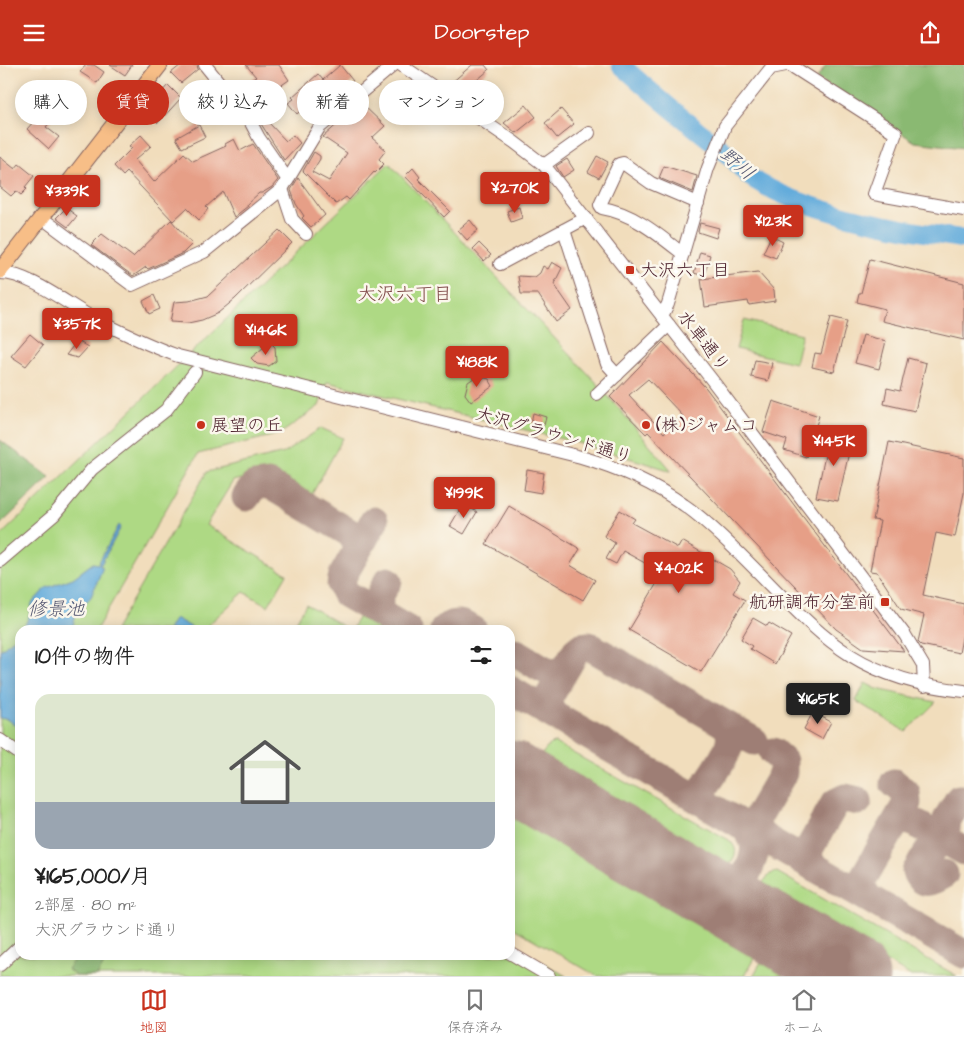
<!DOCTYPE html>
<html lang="ja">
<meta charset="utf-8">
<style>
:root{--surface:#fff;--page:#f2f2f2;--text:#222;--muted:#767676;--line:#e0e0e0;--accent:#c8321e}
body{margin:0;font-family:"Architects Daughter","Klee One",sans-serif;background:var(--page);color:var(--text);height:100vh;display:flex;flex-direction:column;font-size:19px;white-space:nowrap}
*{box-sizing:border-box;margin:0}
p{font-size:16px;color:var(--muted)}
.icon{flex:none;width:28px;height:28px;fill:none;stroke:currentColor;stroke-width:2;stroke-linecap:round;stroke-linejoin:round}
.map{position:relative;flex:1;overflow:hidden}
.details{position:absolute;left:15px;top:560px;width:500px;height:335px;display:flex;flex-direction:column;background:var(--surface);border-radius:15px;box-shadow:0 2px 12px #0003}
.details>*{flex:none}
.guide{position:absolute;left:15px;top:15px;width:500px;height:45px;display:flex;gap:10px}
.price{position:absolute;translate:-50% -42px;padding:0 11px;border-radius:5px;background:var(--accent);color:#fff;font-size:16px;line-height:32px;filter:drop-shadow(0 1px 2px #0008)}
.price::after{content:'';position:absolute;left:50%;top:30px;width:15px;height:11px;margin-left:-8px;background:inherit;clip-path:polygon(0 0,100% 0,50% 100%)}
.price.on{background:#222;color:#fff}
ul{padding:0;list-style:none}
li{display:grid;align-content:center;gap:10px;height:265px;padding:0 20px}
li span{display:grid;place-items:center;height:155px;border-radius:15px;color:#555}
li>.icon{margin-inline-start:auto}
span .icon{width:90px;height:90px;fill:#fffc;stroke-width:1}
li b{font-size:21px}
h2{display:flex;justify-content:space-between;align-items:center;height:60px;padding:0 20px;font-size:21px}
.pill{padding:0 18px;border-radius:22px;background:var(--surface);box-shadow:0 2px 12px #0003;font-size:18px;line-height:45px}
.pill.on{background:var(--accent);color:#fff}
header{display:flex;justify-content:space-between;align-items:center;height:65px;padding:0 20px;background:var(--accent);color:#fff;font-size:22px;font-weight:600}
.tabs{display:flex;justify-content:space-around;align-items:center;height:70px;border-top:1px solid var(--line);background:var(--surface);font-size:14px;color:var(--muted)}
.tabs a{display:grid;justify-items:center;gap:2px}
.tabs .on{color:var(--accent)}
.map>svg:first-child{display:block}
</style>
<header><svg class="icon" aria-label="menu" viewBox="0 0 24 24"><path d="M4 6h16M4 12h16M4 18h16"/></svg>Doorstep<svg class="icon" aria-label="share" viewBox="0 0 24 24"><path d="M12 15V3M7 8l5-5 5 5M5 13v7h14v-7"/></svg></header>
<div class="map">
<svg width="964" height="911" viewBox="0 0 964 911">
<rect width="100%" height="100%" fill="#fbf7ec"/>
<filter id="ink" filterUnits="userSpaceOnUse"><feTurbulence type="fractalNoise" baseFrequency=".02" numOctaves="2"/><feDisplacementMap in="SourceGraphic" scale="10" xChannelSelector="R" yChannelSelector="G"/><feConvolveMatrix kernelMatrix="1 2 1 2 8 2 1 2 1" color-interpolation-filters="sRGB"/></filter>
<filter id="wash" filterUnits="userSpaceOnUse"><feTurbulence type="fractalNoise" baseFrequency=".0096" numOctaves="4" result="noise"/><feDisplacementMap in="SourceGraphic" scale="20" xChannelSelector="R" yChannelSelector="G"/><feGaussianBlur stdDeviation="1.12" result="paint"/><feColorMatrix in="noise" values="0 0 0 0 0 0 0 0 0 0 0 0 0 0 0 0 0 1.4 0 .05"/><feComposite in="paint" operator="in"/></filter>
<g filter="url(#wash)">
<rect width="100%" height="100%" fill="#f1ddbc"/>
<g fill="#aed984" stroke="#7c7c58">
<path d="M389 98 596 317 672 406 579 378 327 317 319 341 280 369 198 389 96 565H20V890H510V879L566 911H0V471Z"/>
<path d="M744 255 802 269 795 298 736 284Z"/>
<path d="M321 363 343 373 311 431 269 406 233 416 206 460 287 509 268 541 244 527 208 560 216 565H115L207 407 284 388Z"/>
<path d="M306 539 349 565H291Z"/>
<path d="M361 548 387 565H351Z"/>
<path d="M865 618 877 624 936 637 906 667 856 636Z"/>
<path d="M555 678 729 775C737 783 737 787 732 797L726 800 717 798 544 697 542 689 550 679Z"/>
<path d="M510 749 756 890 744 911H597L510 861Z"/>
<path d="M777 807 957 911H911L768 827 763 822V817L770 809Z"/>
<path d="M764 892 795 911H753Z"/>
</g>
<g fill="#8ab972" stroke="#6a6c4e">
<path d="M826 0H964V83L915 77 817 13Z"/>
<path d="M0 375 50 412 0 460Z"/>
<path d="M74 890H109L97 911H76L67 904 76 892Z"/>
</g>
<g fill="#63acdb" stroke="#566683">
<path d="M119 460 121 462 100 501 103 502 91 532 77 546 72 565H23L29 551 32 538 46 523 73 513 93 498 98 499Z"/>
<path d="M175 553 196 565H168Z"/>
<path d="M20 569V665L9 655 0 653V585Z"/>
</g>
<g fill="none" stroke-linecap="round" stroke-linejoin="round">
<path stroke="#63acdb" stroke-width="19" d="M621 0C654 30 688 58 723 85 733 92 740 104 750 112 801 147 903 165 964 174"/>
<g stroke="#9e7e74" stroke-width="29">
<path d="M246 432 254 421 268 419 350 468 356 476V487"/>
<path d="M374 456 343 510 341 519 346 529 408 565"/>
<path d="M384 551C373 538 381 528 388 516"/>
<path d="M444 565C454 555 463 559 473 565"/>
<path d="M510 586C529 589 548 619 567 601"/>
<path d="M510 625 964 889"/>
<path d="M554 650 548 640 549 632 576 586 581 582 589 581 754 676"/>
<path d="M709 741 703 731 704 723C714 707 743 673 724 659"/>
<path d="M895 759 904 755 911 756 964 786"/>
<path d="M742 760C777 792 726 811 747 843 751 850 758 854 764 859"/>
<path d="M762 771 756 762 757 753 783 708V696L773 687"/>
<path d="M814 802 808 792 809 784 835 738 845 733 858 736"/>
<path d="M944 809C934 815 923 823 916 807L928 787 936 781 938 771 946 764 947 754 959 734H964"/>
<path d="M699 821C716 826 728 828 742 815"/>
<path d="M868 833 862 823V815L907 738 906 728 894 718"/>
</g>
<path stroke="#9e7e74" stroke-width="71" d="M510 711 854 911"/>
</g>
<g id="blocks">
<g fill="#e69f87" fill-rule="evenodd">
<path d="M86 0H94L104 7 97 18 80 7Z"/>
<path d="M110 0H132L125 10Z"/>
<path d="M181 0H197L198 4 181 18 171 8Z"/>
<path d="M246 0H279L289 15 273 26 269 22 251 36 272 54 269 58 286 76 293 70 300 78 284 95 256 51 235 24 256 12Z"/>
<path d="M340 0 353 16 335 31 339 35 326 47 315 34 297 49 288 38 294 34 292 32 318 9 323 15Z"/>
<path d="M472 0H485L489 5 459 30 450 19Z"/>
<path d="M168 20 181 33 158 58 145 46Z"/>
<path d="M212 22 234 49 220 61 196 34Z"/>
<path d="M361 38 385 61 372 73 386 85 379 94 384 99 375 108 374 107 349 135 346 132 336 139 303 106 314 87 320 91V94L312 107 329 116 347 88 323 72Z"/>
<path d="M526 40 536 52 516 68 504 58Z"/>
<path d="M561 44 574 59 557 73 545 58Z"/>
<path d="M43 46 54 52 46 62 59 72 49 84 27 64Z"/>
<path d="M199 60 205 72 182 83 176 73Z"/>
<path d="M141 70 151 81 135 95 154 117 184 88 193 96 226 81 225 79 234 74 240 86 253 79 278 115 272 122 262 128H259L247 139 248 141 234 152 223 127 206 142 208 144 199 155 187 143 173 156 127 107 123 111 114 101 132 83 129 81Z"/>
<path d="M597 91 608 97 599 113 588 107Z"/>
<path d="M0 92 15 104 19 99 34 111 25 122 27 124 21 130 16 126 11 131 0 122Z"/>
<path d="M567 94 574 105 563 112 556 101Z"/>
<path d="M664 101 697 111 693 127 659 113Z"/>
<path d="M413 103 420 112 418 114 450 146 444 152 405 111Z"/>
<path d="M298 113 325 150 311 162 302 153 304 151 296 139 291 125Z"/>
<path d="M519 142 522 153 511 157 507 146Z"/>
<path d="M66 143 77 151 68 162 56 153Z"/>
<path d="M171 155 192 179 183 188 148 204 146 202 133 211 91 180 102 169 133 192Z"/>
<path d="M470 155 478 165 467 175 458 165Z"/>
<path d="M700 158 719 163 716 173 698 167Z"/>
<path d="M279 165 292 178 235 234 218 248 202 255 188 258 170 257 174 237 189 236 208 231Z"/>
<path d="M771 171 783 177 776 193 763 188Z"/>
<path d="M479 178 491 190 484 196 473 184Z"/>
<path d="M700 187 710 190 704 211 694 208Z"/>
<path d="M870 194 964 218V275L882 256 885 244 857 237 859 228H861Z"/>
<path d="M552 197 562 203 554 219 572 245 556 257 538 229H521L518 211 535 212 540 208 543 201 548 204Z"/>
<path d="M758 207 774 225 775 236 749 240 748 236 705 242 701 214Z"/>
<path d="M154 230 160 244 149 249 143 236Z"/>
<path d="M831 252 847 256 834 307 812 302 815 288 821 289Z"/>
<path d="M30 269 43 280 26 301 11 291Z"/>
<path d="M863 270 886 276 879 304 855 298Z"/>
<path d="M77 276 88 282 78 293 66 290Z"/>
<path d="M270 277 275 282 276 296 269 301 257 299 251 293Z"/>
<path d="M663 277 706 323 904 586 863 583 836 564 648 367 646 369 610 332ZM648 314 683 351 664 368 629 330Z"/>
<path d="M908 293 926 298 915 346 884 339 887 323 900 326Z"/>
<path d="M755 295 772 298 768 316 751 312Z"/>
<path d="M477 311 489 314 493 321 471 337 465 329 468 317Z"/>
<path d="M773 336 819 351 806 392 784 385 787 375 763 367Z"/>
<path d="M533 348 546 352 544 360 531 358Z"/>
<path d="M830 368 852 374 838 436 816 432Z"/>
<path d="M889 377 964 393V428L955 472 936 468 923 530 964 539V563L959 588 921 580 918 577 924 550 901 544 877 507 870 506 880 456 873 455Z"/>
<path d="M527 405 544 408 541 428 524 425Z"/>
<path d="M463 439 477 447 464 469 450 461Z"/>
<path d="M509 441 580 484 570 500 595 515 583 535 486 479Z"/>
<path d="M620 445 635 454 632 458 678 483 682 476 730 504 740 516 733 528 745 535 701 607 629 565 663 508 623 486 616 499 606 494 615 478 604 471Z"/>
<path d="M753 553 767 561 769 558 791 571 775 599 750 584 752 581 741 574Z"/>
<path d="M813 647 831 657 822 674 804 664Z"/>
</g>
</g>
</g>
<g filter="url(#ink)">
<use href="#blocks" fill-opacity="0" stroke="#84625e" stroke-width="1"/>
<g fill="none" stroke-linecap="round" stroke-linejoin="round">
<defs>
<g id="minor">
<path d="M205 0 250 56 259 73 288 115"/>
<path d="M401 0 514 77 544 100 712 315 905 570 923 600 924 621"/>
<path d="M790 0 896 68 874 129 964 145"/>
<path d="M544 100 589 68"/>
<path d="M282 124 292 154 306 169"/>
<path d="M42 153 132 220 204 187 282 124 319 63 394 0"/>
<path d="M564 165 607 299 617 310"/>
<path d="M683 189C659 170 633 148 602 143L600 140 619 99 623 98 651 118 698 138"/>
<path d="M500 199 586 153"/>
<path d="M0 208C29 208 67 239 93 253 121 267 148 280 178 291L581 392C619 403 652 417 684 440 705 454 723 473 741 490 818 566 848 613 964 626"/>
<path d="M662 251 668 239 708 103 725 61 771 3 786 0"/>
<path d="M597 329 669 260"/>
<path d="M0 496 54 450 92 404 166 345 195 307"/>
<path d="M0 675 20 689"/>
<path d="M510 888 549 911"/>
<path d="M0 900 20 881"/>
</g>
<path id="major" d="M0 206 160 0"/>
</defs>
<use href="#minor" stroke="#84625e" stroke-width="14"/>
<use href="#major" stroke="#84625e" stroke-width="17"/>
<use href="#minor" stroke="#fff" stroke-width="12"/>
<use href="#major" stroke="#f7be87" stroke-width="15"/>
</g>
</g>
<g fill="#c8321e" stroke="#fbf7ec" stroke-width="2">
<rect x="625" y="200" width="10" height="10" rx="2.5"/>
<circle cx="201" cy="360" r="5"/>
<circle cx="646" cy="360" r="5"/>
<rect x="880" y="532" width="10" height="10" rx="2.5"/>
</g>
<g text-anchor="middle" stroke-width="5" stroke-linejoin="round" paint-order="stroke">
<g font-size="18" fill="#4a1f2b" stroke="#fbf7ec" text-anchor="start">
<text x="640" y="211">大沢六丁目</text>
<text x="211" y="366">展望の丘</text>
<text x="656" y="366">(株)ジャムコ</text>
<text x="875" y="543" text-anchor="end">航研調布分室前</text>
</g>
<g font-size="18" fill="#4a1f2b" stroke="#fbf7ec">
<text transform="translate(704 276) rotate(52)" y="6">水車通り</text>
<text transform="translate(554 370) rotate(16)" y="6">大沢グラウンド通り</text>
</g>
<g font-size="19" font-style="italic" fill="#545771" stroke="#fbf7ec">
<text transform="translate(738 98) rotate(41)" y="7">野川</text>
<text x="56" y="550">修景池</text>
</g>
<g font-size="19" fill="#814c4b" stroke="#fbf7ec">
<text x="405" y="235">大沢六丁目</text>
</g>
</g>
</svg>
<b class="price" style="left:515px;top:149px">¥270K</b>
<b class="price" style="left:67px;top:152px">¥339K</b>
<b class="price" style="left:773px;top:182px">¥123K</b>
<b class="price" style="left:77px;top:285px">¥357K</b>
<b class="price" style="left:266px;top:291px">¥146K</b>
<b class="price" style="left:477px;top:323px">¥188K</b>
<b class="price" style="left:834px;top:402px">¥145K</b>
<b class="price" style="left:464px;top:454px">¥199K</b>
<b class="price" style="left:679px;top:529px">¥402K</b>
<b class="price on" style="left:818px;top:660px">¥165K</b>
<div class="guide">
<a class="pill">購入</a>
<a class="pill on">賃貸</a>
<a class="pill">絞り込み</a>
<a class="pill">新着</a>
<a class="pill">マンション</a>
</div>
<section class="details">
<h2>10件の物件<svg class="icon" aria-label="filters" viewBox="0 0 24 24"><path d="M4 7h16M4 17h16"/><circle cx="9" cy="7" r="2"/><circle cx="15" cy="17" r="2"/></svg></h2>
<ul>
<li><span style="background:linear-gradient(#dfe7d0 70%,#9aa5b1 0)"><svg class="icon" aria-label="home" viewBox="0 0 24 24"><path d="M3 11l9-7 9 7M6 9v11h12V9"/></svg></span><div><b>¥165,000/月</b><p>2部屋 · 80 m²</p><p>大沢グラウンド通り</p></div></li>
</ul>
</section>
</div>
<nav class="tabs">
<a class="on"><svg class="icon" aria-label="map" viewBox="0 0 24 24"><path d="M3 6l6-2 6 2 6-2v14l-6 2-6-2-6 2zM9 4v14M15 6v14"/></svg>地図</a>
<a><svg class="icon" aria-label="saved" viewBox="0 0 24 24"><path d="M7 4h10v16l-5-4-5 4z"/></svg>保存済み</a>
<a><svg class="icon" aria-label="home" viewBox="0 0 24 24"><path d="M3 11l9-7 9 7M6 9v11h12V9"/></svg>ホーム</a>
</nav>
